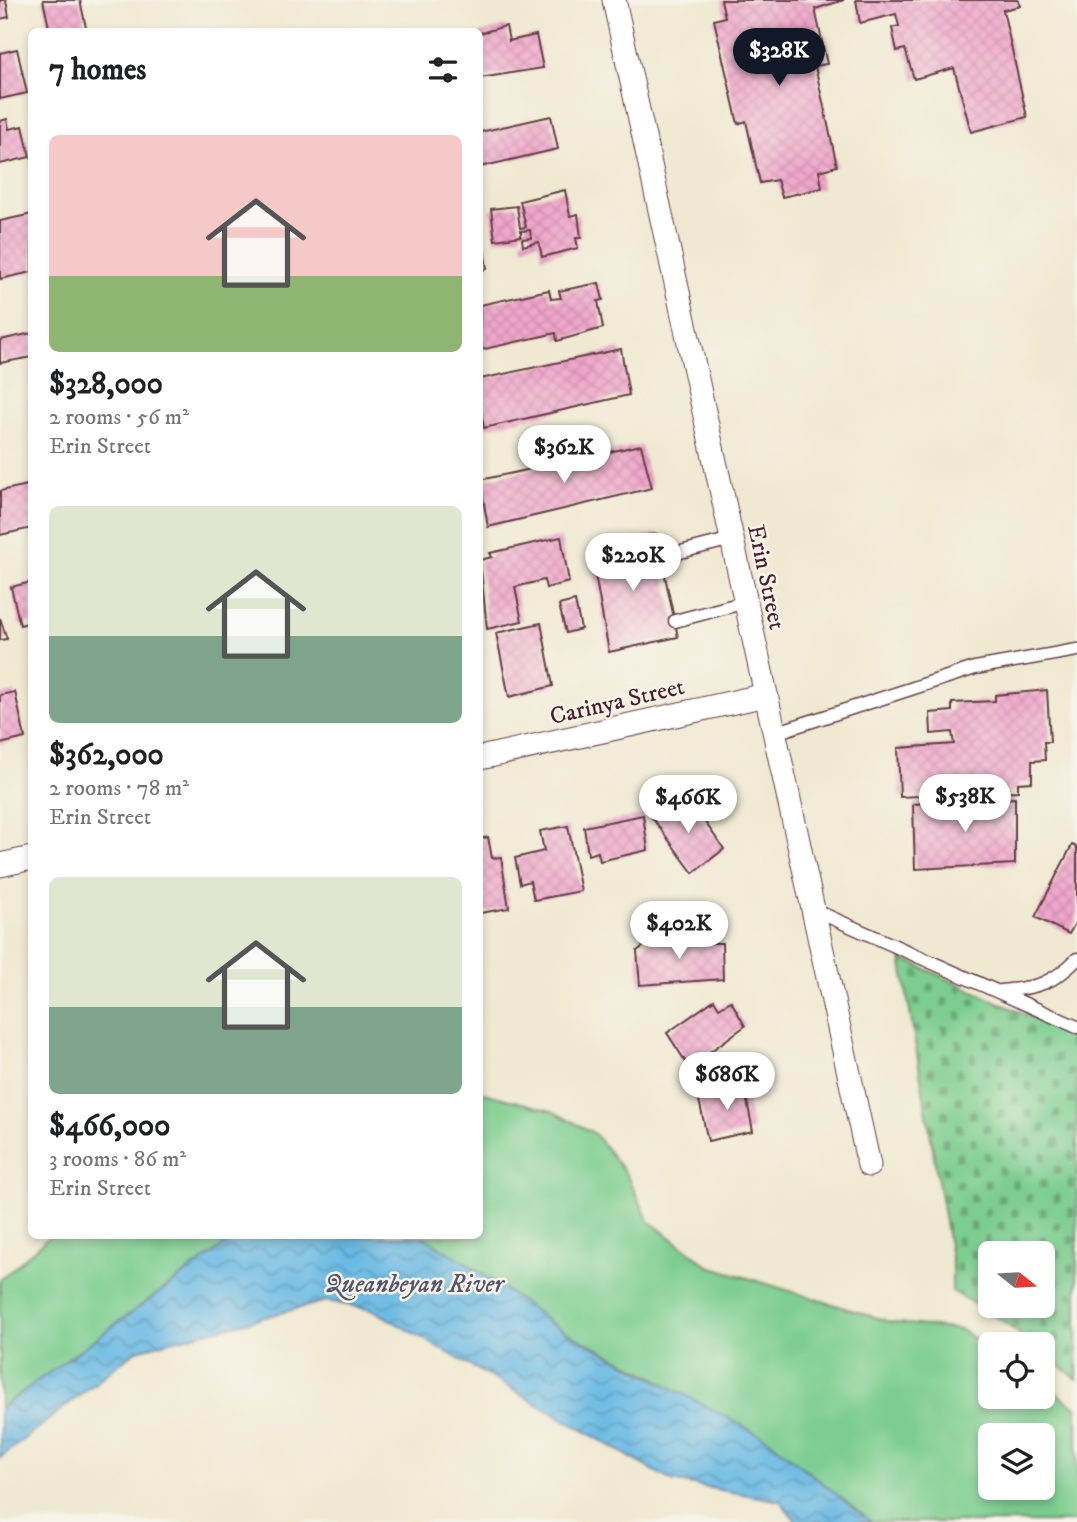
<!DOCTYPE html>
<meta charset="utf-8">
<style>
:root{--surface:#fff;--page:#f6f6f6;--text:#202124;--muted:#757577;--accent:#111827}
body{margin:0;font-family:"IM FELL DW Pica",serif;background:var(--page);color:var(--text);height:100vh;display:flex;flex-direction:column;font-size:26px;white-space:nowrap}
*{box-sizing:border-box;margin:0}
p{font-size:23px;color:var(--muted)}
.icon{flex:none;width:38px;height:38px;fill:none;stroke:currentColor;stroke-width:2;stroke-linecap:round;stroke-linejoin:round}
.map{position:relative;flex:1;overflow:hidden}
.drawer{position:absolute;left:28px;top:28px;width:455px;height:1211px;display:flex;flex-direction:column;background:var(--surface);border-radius:10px;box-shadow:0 4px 10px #0003}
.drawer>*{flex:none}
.needle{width:46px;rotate:108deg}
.buttons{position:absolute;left:978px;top:1241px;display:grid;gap:14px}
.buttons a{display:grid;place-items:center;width:77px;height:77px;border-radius:10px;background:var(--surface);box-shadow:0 4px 10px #0003;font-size:35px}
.price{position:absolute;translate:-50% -60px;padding:0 16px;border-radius:24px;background:#fff;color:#222;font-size:23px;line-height:46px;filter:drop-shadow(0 2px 4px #0008)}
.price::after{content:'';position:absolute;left:50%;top:42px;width:21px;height:16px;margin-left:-10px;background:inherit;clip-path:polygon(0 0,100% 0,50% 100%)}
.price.selected{background:var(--accent);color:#fff}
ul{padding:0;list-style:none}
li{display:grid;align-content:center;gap:14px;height:371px;padding:0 21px}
li span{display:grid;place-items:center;height:217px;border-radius:10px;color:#555}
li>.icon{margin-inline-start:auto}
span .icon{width:126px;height:126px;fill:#fffc;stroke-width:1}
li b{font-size:30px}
h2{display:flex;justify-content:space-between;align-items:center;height:84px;padding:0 21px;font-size:30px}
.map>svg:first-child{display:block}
</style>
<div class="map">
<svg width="1077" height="1522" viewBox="0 0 1077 1522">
<defs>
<pattern id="cemetery-stones" width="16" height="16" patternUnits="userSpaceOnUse" patternTransform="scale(1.75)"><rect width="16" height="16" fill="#7bcd8f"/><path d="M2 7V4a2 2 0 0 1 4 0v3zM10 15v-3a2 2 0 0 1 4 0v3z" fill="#67a675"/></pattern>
<pattern id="water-waves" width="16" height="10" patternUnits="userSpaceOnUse" patternTransform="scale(1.75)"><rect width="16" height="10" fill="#69bae4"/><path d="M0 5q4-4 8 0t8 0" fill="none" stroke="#5897b9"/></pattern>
<pattern id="building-cross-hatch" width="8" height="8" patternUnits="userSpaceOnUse" patternTransform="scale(1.75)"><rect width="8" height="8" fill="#efa6ca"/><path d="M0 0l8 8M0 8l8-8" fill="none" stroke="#ce8eae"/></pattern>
</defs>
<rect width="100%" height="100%" fill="#f7f3e8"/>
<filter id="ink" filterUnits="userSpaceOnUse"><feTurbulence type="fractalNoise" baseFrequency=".0143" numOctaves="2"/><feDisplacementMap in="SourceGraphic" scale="14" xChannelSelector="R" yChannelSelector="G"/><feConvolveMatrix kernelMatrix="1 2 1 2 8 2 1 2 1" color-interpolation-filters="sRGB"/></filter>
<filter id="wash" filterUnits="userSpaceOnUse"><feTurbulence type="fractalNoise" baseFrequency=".00686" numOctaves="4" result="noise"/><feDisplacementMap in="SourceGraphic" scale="28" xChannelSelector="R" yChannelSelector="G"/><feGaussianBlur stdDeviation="1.57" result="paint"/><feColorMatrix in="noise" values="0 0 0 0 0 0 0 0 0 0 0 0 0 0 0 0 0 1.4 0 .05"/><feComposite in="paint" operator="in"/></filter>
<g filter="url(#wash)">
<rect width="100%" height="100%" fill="#efe9d1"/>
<path fill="url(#cemetery-stones)" stroke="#62765d" stroke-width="2" fill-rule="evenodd" d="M901 958 1077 1038V1379L1043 1353V1344H1031L1003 1321 952 1291V1264ZM990 1253H1043V1306H990Z"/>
<g fill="#7bcd8f" stroke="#62765d" stroke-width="2" fill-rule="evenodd">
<path d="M480 1092 552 1111 594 1133 626 1174 649 1221 709 1266 890 1322 961 1330 990 1349V1396H1043V1384L1077 1408V1522H871L853 1507 654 1377 560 1329 465 1262 421 1236H480ZM990 1435H1043V1488H990Z"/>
<path d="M50 1236H245L232 1240 0 1408V1280Z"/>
</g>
<path fill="url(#water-waves)" stroke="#5a6c88" stroke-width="2" d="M245 1236H421L465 1262 560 1329 768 1439 871 1522H797L780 1501 672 1481 373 1310 327 1301 137 1350 0 1458V1408L232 1240Z"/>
<g id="blocks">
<g fill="url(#building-cross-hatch)">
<path d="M0 0H6L9 17 0 19Z"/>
<path d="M43 0H80L87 32H50Z"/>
<path d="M721 0H844L815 9 827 64 815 66 837 166 819 171 822 188 782 197 777 180 760 183 746 121 738 124 714 20 725 17Z"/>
<path d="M856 0H1018L1020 6 1003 10 1027 117 971 132 954 68 914 79 905 49 897 51 892 28 899 26 896 14 860 23Z"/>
<path d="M506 26 509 41 536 35 543 68 480 78V33Z"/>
<path d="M17 49 27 93 0 99V53Z"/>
<path d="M551 116 558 149 480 167V132Z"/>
<path d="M7 119 9 129 23 126 30 157 0 164V121Z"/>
<path d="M565 190 570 216 578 214 581 238H576L578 248 542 257 539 242 523 246 522 239 531 238 530 230 521 231V236L495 240 491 209 517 206 520 228 526 227 520 201Z"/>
<path d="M32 214V272L0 279V221Z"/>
<path d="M480 221 487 269 480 270Z"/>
<path d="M599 283 603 300 598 301 603 328 557 341 556 333 480 350V305L549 290 551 299 561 298 559 291Z"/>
<path d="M32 333V357L0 363V340Z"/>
<path d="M621 349 629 395 484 428 480 405V379Z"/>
<path d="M641 445 652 488 488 527 480 480Z"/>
<path d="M32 484V528L0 535V491Z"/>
<path d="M656 534 678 637 609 652 590 547Z"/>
<path d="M561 537 569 582 546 588 544 580 515 587 522 621 487 629 480 560 492 557 490 553Z"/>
<path d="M32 582V622L20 625 11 587Z"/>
<path d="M575 601 581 629 566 633 559 605Z"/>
<path d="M0 618 7 639 0 640Z"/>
<path d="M541 623 553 686 509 697 496 633Z"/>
<path d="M1047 690 1050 742H1044L1045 760 1032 761V782L1018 783V791L900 797 898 748 954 744 952 732 931 734 930 713 952 711V703L995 701V695Z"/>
<path d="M15 692 25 738 0 744V695Z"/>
<path d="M678 797 690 816 697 811 724 849 693 873 651 816Z"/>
<path d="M1015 798V864L915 869 913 804Z"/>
<path d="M643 815 648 850 600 861 598 852 588 855 584 827Z"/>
<path d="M568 826 581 891 534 900 530 881 520 884 515 858 544 851 540 831Z"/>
<path d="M488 837 492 858 501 857 509 908 480 913V839Z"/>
<path d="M1072 845 1077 847V920L1069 934 1035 917Z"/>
<path d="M697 935V943H722L723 979 640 985 637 951 656 937Z"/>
<path d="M714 1000 719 1008 731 1001 745 1026 689 1067 667 1033Z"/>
<path d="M743 1081 753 1131 708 1141 699 1100 718 1096 717 1086Z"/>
</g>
</g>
</g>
<g filter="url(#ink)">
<use href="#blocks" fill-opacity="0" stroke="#633d44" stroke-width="2"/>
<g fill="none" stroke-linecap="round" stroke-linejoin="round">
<defs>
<g id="lane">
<path d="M661 557 732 539"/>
<path d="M675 621 746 602"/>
<path d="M775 733 975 668 1077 650"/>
<path d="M814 910 1077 1027"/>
<path d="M1001 991C1035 988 1053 984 1077 959"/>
</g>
<g id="street">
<path d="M614 0 869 1165"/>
<path d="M480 758 766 695"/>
<path d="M0 865 32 858"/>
</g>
</defs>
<use href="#lane" stroke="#633d44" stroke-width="15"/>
<use href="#street" stroke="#633d44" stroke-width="25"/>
<use href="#lane" stroke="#fff" stroke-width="12"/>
<use href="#street" stroke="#fff" stroke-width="23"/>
</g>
</g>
<g text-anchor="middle" stroke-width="5" stroke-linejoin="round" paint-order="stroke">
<g font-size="24" fill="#4a1f2b" stroke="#f7f3e8">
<text transform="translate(767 577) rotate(78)" y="8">Erin Street</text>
<text transform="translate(617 701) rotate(-13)" y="8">Carinya Street</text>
</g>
<g font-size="26" font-style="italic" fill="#55556c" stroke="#f7f3e8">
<text x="414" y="1292">Queanbeyan River</text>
</g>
</g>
</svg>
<div class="buttons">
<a><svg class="needle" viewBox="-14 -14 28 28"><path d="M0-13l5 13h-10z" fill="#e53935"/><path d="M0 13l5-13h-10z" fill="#757577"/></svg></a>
<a><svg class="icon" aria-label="locate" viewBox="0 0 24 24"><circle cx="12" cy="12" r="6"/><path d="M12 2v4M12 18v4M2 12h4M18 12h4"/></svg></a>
<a><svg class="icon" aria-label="layers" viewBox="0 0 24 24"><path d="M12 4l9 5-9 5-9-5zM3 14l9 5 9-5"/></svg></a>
</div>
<b class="price selected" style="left:779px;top:88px">$328K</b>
<b class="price" style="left:564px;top:485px">$362K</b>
<b class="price" style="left:633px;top:593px">$220K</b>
<b class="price" style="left:965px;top:834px">$538K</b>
<b class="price" style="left:688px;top:835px">$466K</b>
<b class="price" style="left:679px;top:961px">$402K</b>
<b class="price" style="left:727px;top:1112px">$686K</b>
<section class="drawer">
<h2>7 homes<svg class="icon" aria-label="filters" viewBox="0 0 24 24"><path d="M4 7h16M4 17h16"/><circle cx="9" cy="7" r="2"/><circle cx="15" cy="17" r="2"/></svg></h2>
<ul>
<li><span style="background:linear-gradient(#f6c9c9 65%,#8fb573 0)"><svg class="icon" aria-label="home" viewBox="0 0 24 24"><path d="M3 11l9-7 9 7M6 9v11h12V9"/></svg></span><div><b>$328,000</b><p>2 rooms · 56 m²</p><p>Erin Street</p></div></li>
<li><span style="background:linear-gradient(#dfe7d0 60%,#7fa58c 0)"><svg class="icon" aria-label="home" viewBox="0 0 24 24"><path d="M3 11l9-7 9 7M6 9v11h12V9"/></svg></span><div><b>$362,000</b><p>2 rooms · 78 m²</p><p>Erin Street</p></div></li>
<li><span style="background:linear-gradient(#dfe7d0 60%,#7fa58c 0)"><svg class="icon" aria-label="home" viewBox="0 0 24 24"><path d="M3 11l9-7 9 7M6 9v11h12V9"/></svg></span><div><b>$466,000</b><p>3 rooms · 86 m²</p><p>Erin Street</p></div></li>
</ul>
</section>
</div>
